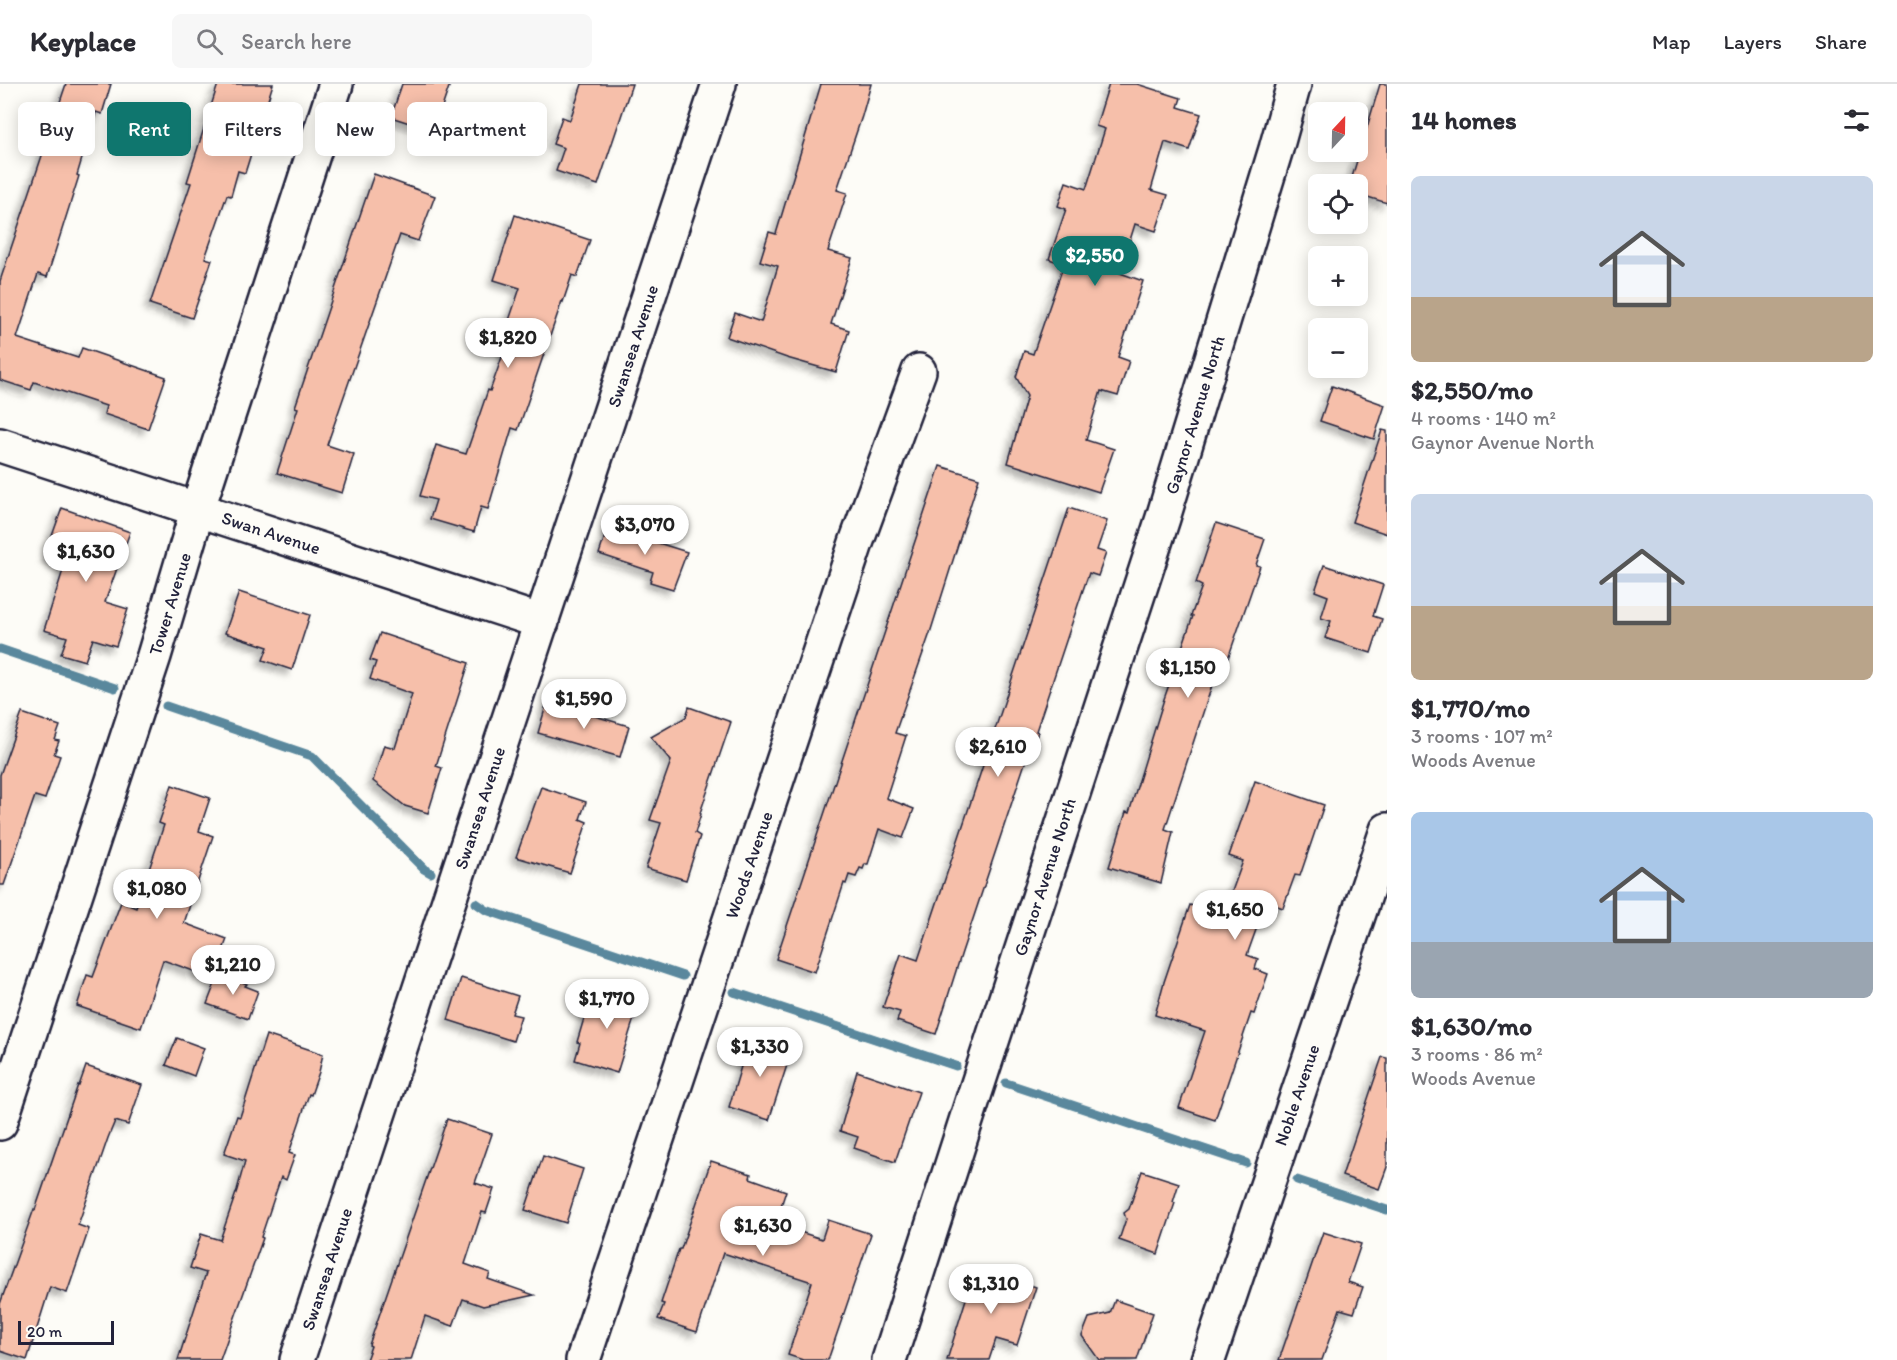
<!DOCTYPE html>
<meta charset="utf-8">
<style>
:root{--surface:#fff;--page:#f7f7f7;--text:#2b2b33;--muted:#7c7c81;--line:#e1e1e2;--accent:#0f766e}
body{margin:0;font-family:Itim,sans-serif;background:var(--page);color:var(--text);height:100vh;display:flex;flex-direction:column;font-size:22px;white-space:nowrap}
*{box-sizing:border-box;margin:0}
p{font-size:20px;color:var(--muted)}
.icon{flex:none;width:33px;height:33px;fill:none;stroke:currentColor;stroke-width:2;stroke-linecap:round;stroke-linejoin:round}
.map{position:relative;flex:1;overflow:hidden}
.drawer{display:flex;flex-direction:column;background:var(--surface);width:510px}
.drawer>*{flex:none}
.guide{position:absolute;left:18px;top:18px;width:570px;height:54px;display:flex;gap:12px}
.needle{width:39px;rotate:22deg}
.controls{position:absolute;left:1308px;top:18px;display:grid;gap:12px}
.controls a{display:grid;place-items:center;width:60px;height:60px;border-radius:9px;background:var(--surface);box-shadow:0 3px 15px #0003;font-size:30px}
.scale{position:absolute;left:18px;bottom:15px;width:96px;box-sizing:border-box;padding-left:6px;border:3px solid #22223b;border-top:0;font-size:16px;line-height:21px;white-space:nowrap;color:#22223b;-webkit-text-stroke:4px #fdfcf7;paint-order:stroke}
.price{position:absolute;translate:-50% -51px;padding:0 14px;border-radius:21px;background:#fff;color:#222;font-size:20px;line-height:39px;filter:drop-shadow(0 2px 3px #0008)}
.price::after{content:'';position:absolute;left:50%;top:36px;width:18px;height:14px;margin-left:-9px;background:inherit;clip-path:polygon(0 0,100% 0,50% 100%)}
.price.current{background:var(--accent);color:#fff}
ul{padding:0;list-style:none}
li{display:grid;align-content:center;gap:12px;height:318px;padding:0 24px}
li span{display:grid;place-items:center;height:186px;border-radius:9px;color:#555}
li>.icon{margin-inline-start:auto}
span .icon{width:108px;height:108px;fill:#fffc;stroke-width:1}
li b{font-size:26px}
h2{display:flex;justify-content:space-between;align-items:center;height:72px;padding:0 24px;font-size:26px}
.chip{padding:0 21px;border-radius:9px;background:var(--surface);box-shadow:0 3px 15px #0003;font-size:21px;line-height:54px}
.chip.current{background:var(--accent);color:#fff}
header{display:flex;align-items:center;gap:36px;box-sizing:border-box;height:84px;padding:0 30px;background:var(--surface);border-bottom:2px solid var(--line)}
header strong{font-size:28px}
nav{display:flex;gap:33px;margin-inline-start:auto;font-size:21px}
.search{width:420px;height:54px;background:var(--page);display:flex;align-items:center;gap:15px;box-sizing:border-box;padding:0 21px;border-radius:9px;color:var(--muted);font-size:22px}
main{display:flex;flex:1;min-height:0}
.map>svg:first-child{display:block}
</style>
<header>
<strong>Keyplace</strong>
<div class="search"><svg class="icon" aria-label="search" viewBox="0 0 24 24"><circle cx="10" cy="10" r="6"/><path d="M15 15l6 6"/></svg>Search here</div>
<nav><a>Map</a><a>Layers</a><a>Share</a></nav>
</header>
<main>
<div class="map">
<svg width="1387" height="1276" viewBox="0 0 1387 1276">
<defs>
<filter id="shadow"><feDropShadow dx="-5.5" dy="5.5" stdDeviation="3" flood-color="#0004"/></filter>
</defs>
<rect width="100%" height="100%" fill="#fdfcf7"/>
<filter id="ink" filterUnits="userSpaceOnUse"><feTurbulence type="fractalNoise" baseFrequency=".0167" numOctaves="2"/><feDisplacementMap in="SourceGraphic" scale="12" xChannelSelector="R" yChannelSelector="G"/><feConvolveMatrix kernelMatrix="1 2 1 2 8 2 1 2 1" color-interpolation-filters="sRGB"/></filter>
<g filter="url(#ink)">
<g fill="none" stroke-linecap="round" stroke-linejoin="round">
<g stroke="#5a889d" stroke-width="9">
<path d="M0 565 115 604"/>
<path d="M166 622 312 672 424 785 431 789"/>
<path d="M476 819 486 826 683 892"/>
<path d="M734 908 956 982"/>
<path d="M1006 999 1246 1079"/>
<path d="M1297 1096 1387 1126"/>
</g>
</g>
<g fill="#f6bfaa" stroke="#22223b" stroke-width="1.5" filter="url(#shadow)">
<path d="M66 0H111L102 30 96 28 77 91 79 92 47 193 38 190 17 254 78 274 82 264 166 293 148 345 104 330 106 322 34 298 31 306 0 296V197Z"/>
<path d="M218 0H273L245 89 238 87 231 112 227 111 205 174 212 176 192 234 150 220 191 99 187 98Z"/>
<path d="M402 0H450L434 47 391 33Z"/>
<path d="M582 0H632L598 101 556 87 564 64 553 60 562 33 570 36Z"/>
<path d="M821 0H871L862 32 837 106 847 109 828 167 852 174 831 240 849 246 836 288 787 274 727 253 735 229 761 238 778 182 760 177 769 148 776 150Z"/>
<path d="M1109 0H1137L1181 14 1178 23 1201 30 1189 66 1165 58 1151 106 1168 111 1156 147 1135 140 1120 189 1143 197 1118 273 1129 277 1118 312 1101 307 1086 356 1114 365 1099 408 1008 379 1027 312 1016 293 1024 267 1033 270 1064 180 1049 175 1066 125 1058 122 1066 98 1086 105 1105 45 1096 42Z"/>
<path d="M1380 0H1387V119L1358 110V100H1350Z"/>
<path d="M374 90 435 112 418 157 400 151 327 361 354 370 342 409 277 389 298 324 295 323Z"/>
<path d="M515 131 590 156 577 193 572 191 563 218 562 217 518 346 512 344 488 425 481 423 474 448 430 435 436 416 420 412 436 361 466 370 488 306 490 307 507 259 502 257 520 204 494 196Z"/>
<path d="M1332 302 1385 321 1374 355 1320 337Z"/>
<path d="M1382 346 1387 347V450L1352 438Z"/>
<path d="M940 382 979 394 930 549 895 649 906 652 886 714 914 725 903 754 879 745 868 780H865L863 785 860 784 856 793 849 791 846 800 844 799 815 888 776 875Z"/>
<path d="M62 424 130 448 105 518 128 525 116 562 93 555 85 577 61 570 67 553 44 546 65 480 47 473 50 463H48Z"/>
<path d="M1069 424 1107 437 1097 466 1106 469 1098 492 1089 489 1083 506 1036 647 1038 648 1030 670H1028L962 868 936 950 897 937 900 928 883 923 901 870 918 876Z"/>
<path d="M1216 439 1265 455 1256 481 1260 482 1224 586 1218 583 1165 745 1173 748 1161 799 1109 783 1126 728 1129 729 1164 615 1193 532H1191L1202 502 1196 499Z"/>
<path d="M608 443 687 468 673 505 650 498 653 488 599 470Z"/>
<path d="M1324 481 1383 501 1373 532 1382 535 1371 569 1325 554 1331 537 1321 534 1328 512 1315 507Z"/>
<path d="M239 508 310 531 292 586 263 576 268 563 225 549Z"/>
<path d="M380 549 469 579 436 682 442 684 428 729 405 722 373 697 384 661 395 664 412 610 370 595 376 578 370 576Z"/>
<path d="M547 618 629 642 620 673 538 649Z"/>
<path d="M689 623 731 638 700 729 701 730 695 749 700 752 686 796 646 784 661 739 650 736 671 677 651 653 686 633Z"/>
<path d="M22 629 60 642 55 656 59 657 54 670 60 672 45 715 35 712 4 801H0V691Z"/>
<path d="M1255 697 1324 721 1300 792 1295 791 1283 824 1266 818 1247 871 1258 875 1255 885 1268 890 1254 930 1251 929 1215 1036 1179 1024 1205 947 1155 931 1164 898 1190 821 1223 832 1243 777 1229 772Z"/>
<path d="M172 701 210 714 199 747 213 752 184 839 227 855 213 894 163 876 141 944 77 922 87 891 93 893 121 818 136 824 164 741 159 739Z"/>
<path d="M541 703 586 718 580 735 587 738 570 789 516 773Z"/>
<path d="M219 889 247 900 245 902 258 907 248 935 207 920Z"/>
<path d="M461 894 518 912 512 930 521 932 513 957 448 936Z"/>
<path d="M600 902 640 915 617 989 575 976 580 959 577 958 588 921 594 923Z"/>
<path d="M266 951 323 970 319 988 311 1011 309 1010 289 1069 295 1071 286 1096 281 1093 261 1153 263 1154 220 1276H178L206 1189 190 1184 201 1150 220 1156 237 1106 245 1077 224 1070 237 1032 240 1033Z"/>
<path d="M750 952 792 966 769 1036 729 1023Z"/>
<path d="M177 954 204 964 194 992 166 981Z"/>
<path d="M1382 973 1387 974V1083L1379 1105 1342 1092Z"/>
<path d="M86 982 142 1001 128 1041 115 1037 108 1054 78 1141 89 1145 67 1209 50 1203 27 1276 0 1267V1220L34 1125 35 1126 78 1001 79 1002Z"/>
<path d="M857 987 919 1008 895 1078 854 1064 858 1053 840 1047Z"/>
<path d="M447 1035 492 1050 475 1099 494 1105 486 1129 482 1128 465 1180 490 1189 488 1195 534 1211 483 1222 463 1215 453 1242 425 1232 411 1276H366L371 1262 369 1261 379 1232Z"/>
<path d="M543 1072 583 1085 566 1139 525 1126Z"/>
<path d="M711 1077 751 1090 750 1094 786 1107 775 1140 822 1155 828 1136 871 1150 828 1276H803L788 1271 812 1198 723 1169 697 1248 658 1235 664 1220 661 1219 679 1165H681Z"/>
<path d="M1142 1087 1179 1099 1173 1118 1175 1119 1158 1170 1119 1156 1126 1135 1124 1129 1129 1125Z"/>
<path d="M1323 1148 1361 1160 1348 1198 1363 1203 1354 1229 1340 1225 1322 1276H1279Z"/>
<path d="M976 1183 1036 1203 1017 1261 996 1255 989 1276H947Z"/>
<path d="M1115 1216 1153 1229 1137 1276H1099L1082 1252 1089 1234 1110 1229Z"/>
</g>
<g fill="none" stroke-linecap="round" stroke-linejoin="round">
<defs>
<g id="minor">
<path d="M0 361 542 538"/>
<path d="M0 1039 154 572 198 424 336 0"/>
<path d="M297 1276 719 0"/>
<path d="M583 1276 856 459 919 287"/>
<path d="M889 1276 975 1009 1163 434 1276 65 1294 0"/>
<path d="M1208 1276 1387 746"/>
</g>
</defs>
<use href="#minor" stroke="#22223b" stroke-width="38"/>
<use href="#minor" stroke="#fdfcf7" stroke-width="33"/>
</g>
</g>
<g text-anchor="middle" stroke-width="6" stroke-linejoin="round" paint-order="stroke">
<g font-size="18" fill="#22223b" stroke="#fdfcf7">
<text transform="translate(633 262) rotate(-72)" y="6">Swansea Avenue</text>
<text transform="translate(1195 331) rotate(-73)" y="6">Gaynor Avenue North</text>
<text transform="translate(271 449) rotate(18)" y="6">Swan Avenue</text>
<text transform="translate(170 520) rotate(-73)" y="6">Tower Avenue</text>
<text transform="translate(480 724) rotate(-72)" y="6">Swansea Avenue</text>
<text transform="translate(749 781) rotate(-71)" y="6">Woods Avenue</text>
<text transform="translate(1045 793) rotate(-72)" y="6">Gaynor Avenue North</text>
<text transform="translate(1297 1011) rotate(-71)" y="6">Noble Avenue</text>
<text transform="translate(327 1185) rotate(-72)" y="6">Swansea Avenue</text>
</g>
</g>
</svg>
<div class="controls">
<a><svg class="needle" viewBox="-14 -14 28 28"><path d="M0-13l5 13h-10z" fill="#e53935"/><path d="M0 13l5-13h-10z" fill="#7c7c81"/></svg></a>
<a><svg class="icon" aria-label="locate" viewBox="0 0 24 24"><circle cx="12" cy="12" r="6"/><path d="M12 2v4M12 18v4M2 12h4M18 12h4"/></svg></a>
<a>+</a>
<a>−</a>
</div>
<div class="scale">20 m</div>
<b class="price current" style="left:1095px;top:203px">$2,550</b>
<b class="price" style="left:508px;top:285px">$1,820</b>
<b class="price" style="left:645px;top:472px">$3,070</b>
<b class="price" style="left:86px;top:499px">$1,630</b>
<b class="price" style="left:1188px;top:615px">$1,150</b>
<b class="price" style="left:584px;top:646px">$1,590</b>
<b class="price" style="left:998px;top:694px">$2,610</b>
<b class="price" style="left:157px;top:836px">$1,080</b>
<b class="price" style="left:1235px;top:857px">$1,650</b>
<b class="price" style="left:233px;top:912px">$1,210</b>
<b class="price" style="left:607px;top:946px">$1,770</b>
<b class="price" style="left:760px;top:994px">$1,330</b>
<b class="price" style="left:763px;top:1173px">$1,630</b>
<b class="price" style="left:991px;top:1231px">$1,310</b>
<div class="guide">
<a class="chip">Buy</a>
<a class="chip current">Rent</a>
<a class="chip">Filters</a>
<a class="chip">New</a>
<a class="chip">Apartment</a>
</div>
</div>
<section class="drawer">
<h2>14 homes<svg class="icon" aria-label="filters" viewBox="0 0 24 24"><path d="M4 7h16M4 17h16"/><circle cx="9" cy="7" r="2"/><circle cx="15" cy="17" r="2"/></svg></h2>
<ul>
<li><span style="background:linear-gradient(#c9d6e8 65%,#b9a48a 0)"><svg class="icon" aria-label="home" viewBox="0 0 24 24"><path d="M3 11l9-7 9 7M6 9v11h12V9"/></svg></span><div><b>$2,550/mo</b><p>4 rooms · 140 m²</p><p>Gaynor Avenue North</p></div></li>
<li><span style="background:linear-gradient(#c9d6e8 60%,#b9a48a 0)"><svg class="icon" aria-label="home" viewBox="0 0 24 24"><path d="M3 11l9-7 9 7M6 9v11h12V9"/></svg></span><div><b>$1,770/mo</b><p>3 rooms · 107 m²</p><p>Woods Avenue</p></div></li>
<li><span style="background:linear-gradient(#a9c7e8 70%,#9aa5b1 0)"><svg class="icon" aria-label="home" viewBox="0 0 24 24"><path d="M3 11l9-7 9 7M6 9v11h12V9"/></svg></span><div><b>$1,630/mo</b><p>3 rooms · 86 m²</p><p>Woods Avenue</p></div></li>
</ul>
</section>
</main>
